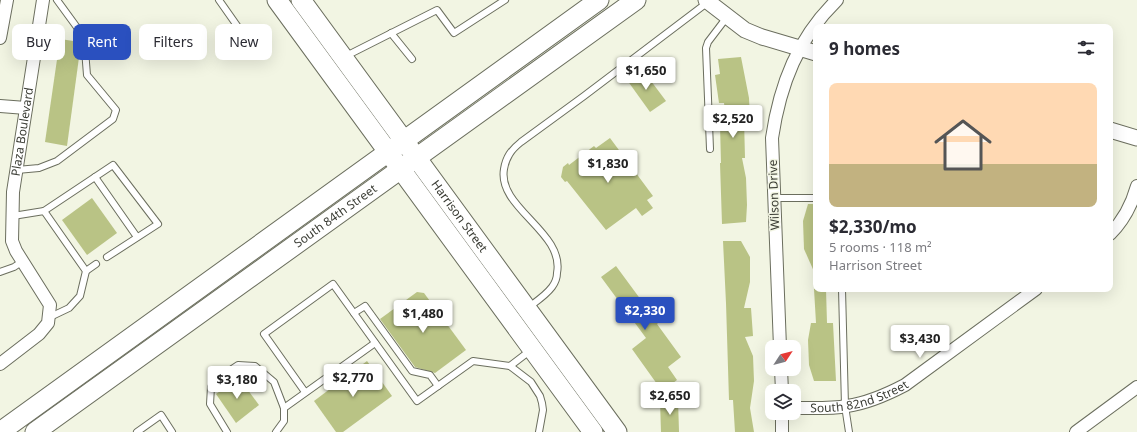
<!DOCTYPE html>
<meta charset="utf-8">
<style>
:root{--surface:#fff;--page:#f7f7f7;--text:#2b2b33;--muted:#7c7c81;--accent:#2a50bf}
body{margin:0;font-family:"Noto Sans",sans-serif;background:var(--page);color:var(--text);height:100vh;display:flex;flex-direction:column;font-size:15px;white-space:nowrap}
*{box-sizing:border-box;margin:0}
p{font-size:13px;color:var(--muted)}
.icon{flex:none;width:22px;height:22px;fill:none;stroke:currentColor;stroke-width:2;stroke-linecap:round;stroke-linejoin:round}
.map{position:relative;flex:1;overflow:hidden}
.details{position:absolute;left:813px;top:24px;width:300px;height:268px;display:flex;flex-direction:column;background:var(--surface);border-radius:8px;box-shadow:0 4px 16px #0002}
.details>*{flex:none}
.hud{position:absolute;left:12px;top:24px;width:380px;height:36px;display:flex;gap:8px}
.needle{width:26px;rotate:54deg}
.controls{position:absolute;left:765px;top:340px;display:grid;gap:8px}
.controls a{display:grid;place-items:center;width:36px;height:36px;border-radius:8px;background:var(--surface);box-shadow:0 4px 16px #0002;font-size:20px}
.price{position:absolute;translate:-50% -34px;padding:0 9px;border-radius:4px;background:#fff;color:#222;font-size:13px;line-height:26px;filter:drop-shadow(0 1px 2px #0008)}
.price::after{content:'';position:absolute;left:50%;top:24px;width:12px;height:9px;margin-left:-6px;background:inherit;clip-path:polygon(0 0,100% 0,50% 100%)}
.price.on{background:var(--accent);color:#fff}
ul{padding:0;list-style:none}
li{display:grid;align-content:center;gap:8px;height:212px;padding:0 16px}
li span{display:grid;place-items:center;height:124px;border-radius:8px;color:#555}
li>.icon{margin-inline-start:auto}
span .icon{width:72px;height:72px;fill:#fffc;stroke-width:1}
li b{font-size:17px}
h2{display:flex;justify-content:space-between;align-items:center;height:48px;padding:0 16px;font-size:17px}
.chip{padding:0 14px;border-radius:8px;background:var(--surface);box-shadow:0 4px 16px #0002;font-size:14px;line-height:36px}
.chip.on{background:var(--accent);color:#fff}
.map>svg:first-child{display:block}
</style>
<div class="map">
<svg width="1137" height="432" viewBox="0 0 1137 432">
<rect width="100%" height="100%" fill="#f2f5e3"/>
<g fill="#b9c385">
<path d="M60 39 80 42V50L67 146 45 142Z"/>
<path d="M741 57 749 98 750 118 744 119 745 158H742L746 178 747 205 746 222 722 224 720 163H721L720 125 727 124 724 103H719L715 75 720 74 718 59Z"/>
<path d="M642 69 666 101 650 112 627 80Z"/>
<path d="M610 138 653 196 647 200 653 208 642 216 636 208 606 230 567 181 565 182 561 177 563 167 568 163 569 165 594 146 596 148Z"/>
<path d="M92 198 117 233 87 255 62 220Z"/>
<path d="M808 204H816V276L804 249 803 221Z"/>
<path d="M723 241H741L750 257V282L744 308H751L753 336 745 337 753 356 754 381 750 408 754 432H735L733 400H729L726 303Z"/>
<path d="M616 266 658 323 657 324 681 357 668 367 677 380 662 391 632 349 646 338 601 277Z"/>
<path d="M814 289H826L827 323H833L836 381H814L809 365 808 340 811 323H816Z"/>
<path d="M417 292 424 293 466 350 435 373 415 367 380 319Z"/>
<path d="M367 361 392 396 343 432H336L314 401Z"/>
<path d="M239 378 259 405 236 423 216 394Z"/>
<path d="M678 400 679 432H661L660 401Z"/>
</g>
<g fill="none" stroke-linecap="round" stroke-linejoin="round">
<defs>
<g id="service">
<path d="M219 0 245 37"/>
<path d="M391 33 412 59"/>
<path d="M344 57 437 10 454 33 505 0"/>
<path d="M710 149 706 48 708 42 727 17"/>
<path d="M17 170 39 168 57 161 113 119 116 110 87 75 84 37 57 0"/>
<path d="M95 177 137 237"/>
<path d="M774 198H816"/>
<path d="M44 211 113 165 158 224 107 257"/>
<path d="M13 216 44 211 86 271 80 296 69 308 48 318"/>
<path d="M86 271 96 264"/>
<path d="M0 272 14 267 23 261"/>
<path d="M842 289 845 406 849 432"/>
<path d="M529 307C537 301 546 295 552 287 555 283 557 278 557 273 565 232 497 208 504 169 506 157 511 150 521 142L584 96 708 2"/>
<path d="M354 313 365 306 412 371 430 375 438 386"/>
<path d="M510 366 531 350"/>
<path d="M305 392 264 334 333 284 417 401 473 361 510 366 531 382 540 396 542 403 543 410 539 432"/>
<path d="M284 408 375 343"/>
<path d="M137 432 161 415 172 432"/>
<path d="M227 432 210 404 211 387 220 377 238 365 255 366 274 382 284 408V421L276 432"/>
</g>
<g id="minor">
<path d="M0 38 7 0"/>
<path d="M0 106 26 108"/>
<path d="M1110 234C1124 220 1132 204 1137 186"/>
<path d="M780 347 772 138C780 84 798 38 837 0"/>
<path id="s1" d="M0 364 39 334 48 323 50 305 16 251 12 241 13 192 43 0"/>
<path d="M781 369 782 391"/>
<path id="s2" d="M794 408C811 408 831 409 847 406 868 403 886 395 905 385L1036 289"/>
<path d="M782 432V413"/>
<path d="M1076 432 1137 387"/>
</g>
<g id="tertiary">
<path d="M706 0 745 30 762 37 816 53"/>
<path d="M1110 130 1137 138"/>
</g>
<g id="primary">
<path d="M277 0 593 432"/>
<path id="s3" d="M301 0 617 432"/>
<path d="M0 432 599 0"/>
<path id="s4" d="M35 432 636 0"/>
</g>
</defs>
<use href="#service" stroke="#6b6e5e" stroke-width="8"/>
<use href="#minor" stroke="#6b6e5e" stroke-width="14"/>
<use href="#tertiary" stroke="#6b6e5e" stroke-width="17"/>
<use href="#primary" stroke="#6b6e5e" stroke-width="21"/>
<use href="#service" stroke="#fff" stroke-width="6"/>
<use href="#minor" stroke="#fff" stroke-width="12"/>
<use href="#tertiary" stroke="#fff" stroke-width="15"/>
<use href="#primary" stroke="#fff" stroke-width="19"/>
</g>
<g text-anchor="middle" stroke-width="3" stroke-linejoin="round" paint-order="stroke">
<g font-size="12" fill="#3a3c34" stroke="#f2f5e3">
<text dy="4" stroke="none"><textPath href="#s1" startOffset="266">Plaza Boulevard</textPath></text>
<text transform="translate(774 195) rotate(-92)" y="4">Wilson Drive</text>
<text dy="4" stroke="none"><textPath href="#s4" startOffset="370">South 84th Street</textPath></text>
<text dy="4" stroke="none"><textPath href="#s3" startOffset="268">Harrison Street</textPath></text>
<text dy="4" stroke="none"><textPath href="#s2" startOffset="67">South 82nd Street</textPath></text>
</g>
</g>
</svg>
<div class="controls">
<a><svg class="needle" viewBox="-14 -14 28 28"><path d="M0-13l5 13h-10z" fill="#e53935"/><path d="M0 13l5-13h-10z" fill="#7c7c81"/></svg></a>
<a><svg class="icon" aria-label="layers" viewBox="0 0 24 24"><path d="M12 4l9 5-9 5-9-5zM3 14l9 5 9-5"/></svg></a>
</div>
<b class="price" style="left:646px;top:91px">$1,650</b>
<b class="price" style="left:733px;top:139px">$2,520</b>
<b class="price" style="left:608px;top:184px">$1,830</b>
<b class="price on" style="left:645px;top:331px">$2,330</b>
<b class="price" style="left:423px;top:334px">$1,480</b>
<b class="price" style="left:920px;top:359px">$3,430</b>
<b class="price" style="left:353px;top:398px">$2,770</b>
<b class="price" style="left:237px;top:400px">$3,180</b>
<b class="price" style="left:670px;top:416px">$2,650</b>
<div class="hud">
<a class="chip">Buy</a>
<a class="chip on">Rent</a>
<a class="chip">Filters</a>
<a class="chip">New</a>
</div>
<section class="details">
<h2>9 homes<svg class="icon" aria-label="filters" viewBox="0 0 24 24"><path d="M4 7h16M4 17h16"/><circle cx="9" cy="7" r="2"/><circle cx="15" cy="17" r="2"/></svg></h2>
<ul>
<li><span style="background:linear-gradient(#ffd9b3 65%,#c2b280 0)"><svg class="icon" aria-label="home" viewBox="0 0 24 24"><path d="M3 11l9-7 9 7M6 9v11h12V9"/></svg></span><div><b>$2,330/mo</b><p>5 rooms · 118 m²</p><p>Harrison Street</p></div></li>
</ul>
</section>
</div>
